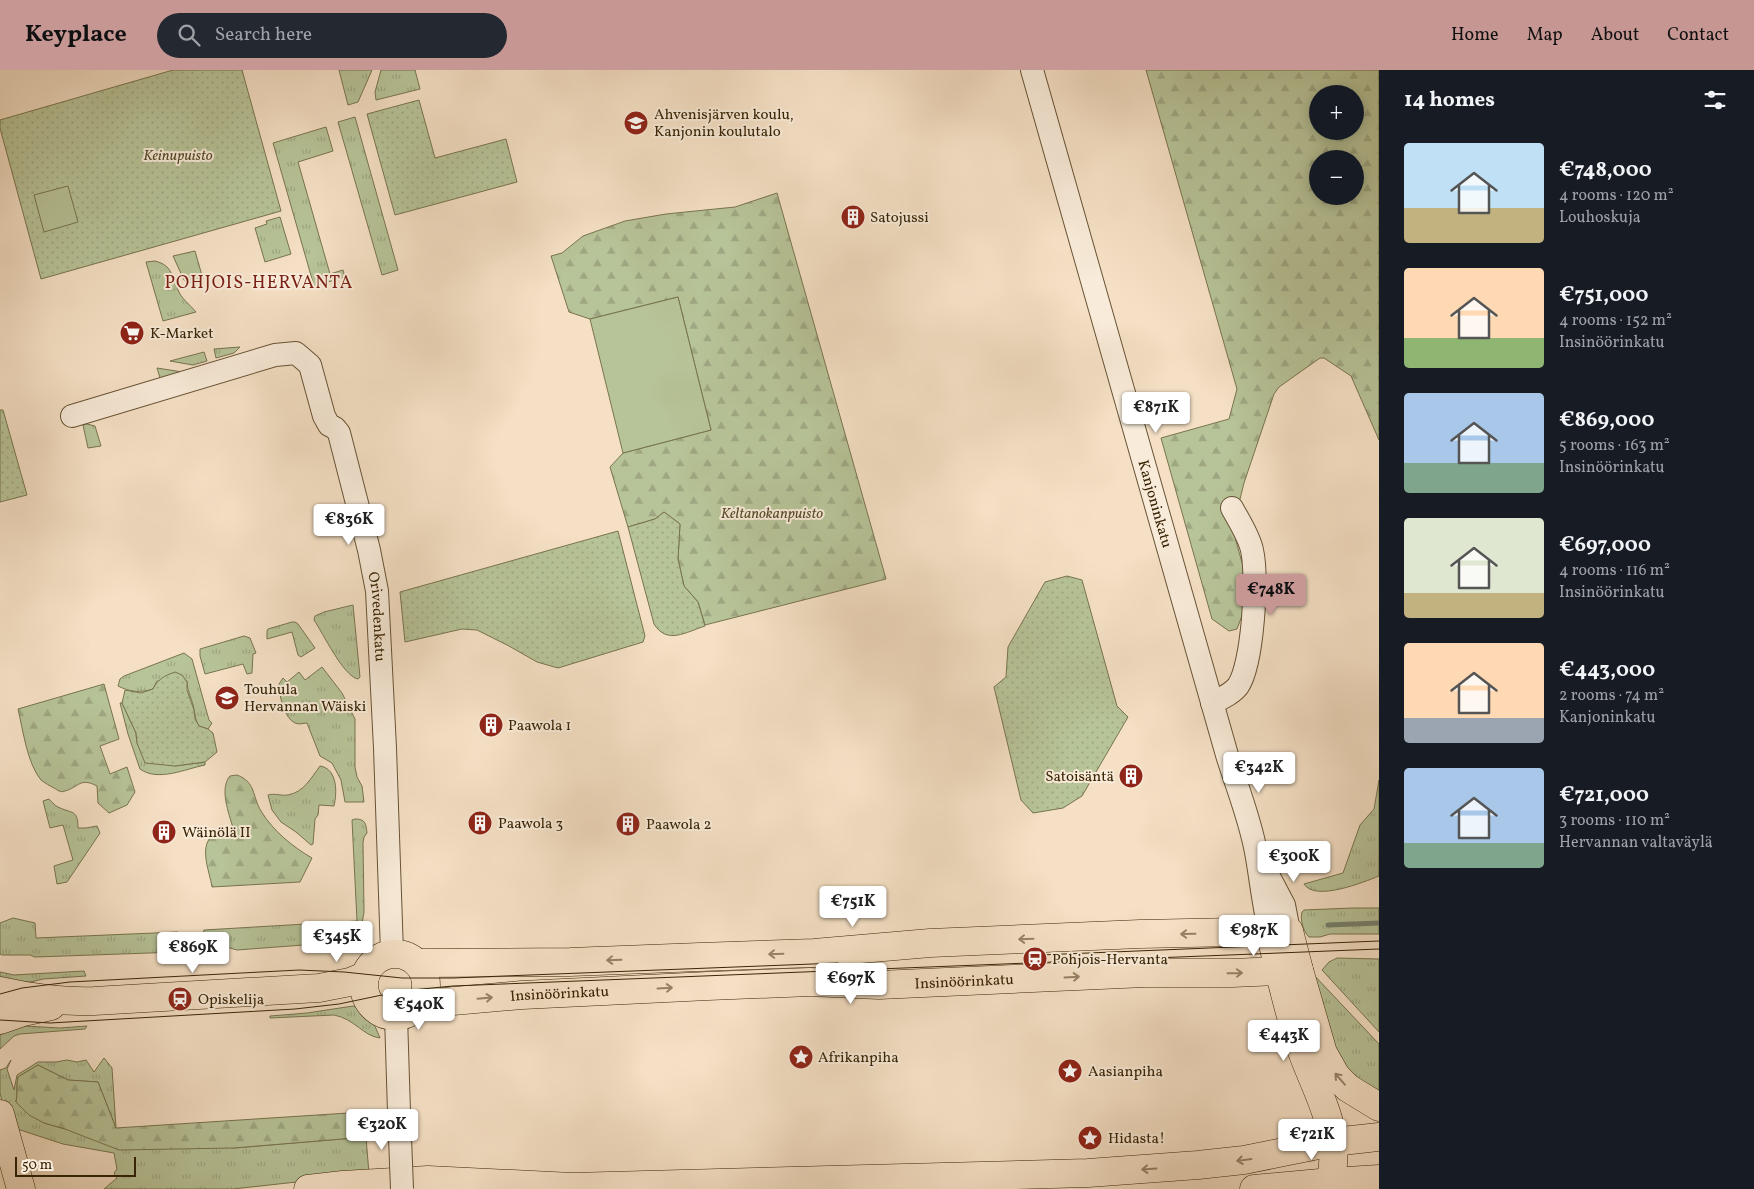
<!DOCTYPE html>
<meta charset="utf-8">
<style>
:root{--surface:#171b24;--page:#242831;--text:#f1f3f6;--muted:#9ea1a6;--accent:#c59692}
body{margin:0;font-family:Vollkorn,serif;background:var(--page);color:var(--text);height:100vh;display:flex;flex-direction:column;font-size:19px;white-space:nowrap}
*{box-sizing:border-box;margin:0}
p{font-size:16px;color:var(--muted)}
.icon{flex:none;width:28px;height:28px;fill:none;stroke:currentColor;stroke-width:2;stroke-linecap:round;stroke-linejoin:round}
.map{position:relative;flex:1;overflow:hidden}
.details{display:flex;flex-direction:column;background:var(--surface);width:375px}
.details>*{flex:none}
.controls{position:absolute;left:1309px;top:15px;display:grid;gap:10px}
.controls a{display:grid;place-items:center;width:55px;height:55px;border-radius:50%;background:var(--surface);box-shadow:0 2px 12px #0003;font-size:25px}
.scale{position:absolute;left:15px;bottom:12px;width:121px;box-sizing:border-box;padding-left:5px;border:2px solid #392405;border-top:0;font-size:14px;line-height:18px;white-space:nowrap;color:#392405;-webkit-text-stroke:4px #f8ebd9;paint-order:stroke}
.price{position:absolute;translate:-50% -42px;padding:0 11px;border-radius:5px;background:#fff;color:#222;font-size:16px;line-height:32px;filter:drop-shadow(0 1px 2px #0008)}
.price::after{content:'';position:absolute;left:50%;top:30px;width:15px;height:11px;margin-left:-8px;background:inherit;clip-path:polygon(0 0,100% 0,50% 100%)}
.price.on{background:var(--accent);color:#111}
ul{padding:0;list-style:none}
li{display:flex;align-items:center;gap:15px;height:125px;padding:0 25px}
li span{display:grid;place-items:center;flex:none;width:140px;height:100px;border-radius:5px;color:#555}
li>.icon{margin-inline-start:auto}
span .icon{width:60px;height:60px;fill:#fffc;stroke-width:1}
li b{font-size:21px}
h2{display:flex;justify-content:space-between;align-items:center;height:60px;padding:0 25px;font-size:21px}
header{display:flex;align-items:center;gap:30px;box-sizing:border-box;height:70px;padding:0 25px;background:var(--accent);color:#111}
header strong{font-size:24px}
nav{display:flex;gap:28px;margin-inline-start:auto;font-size:18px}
.search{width:350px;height:45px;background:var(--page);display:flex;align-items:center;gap:12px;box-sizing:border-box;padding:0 18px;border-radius:28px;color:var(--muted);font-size:19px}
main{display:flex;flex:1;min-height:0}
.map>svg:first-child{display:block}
</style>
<header>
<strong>Keyplace</strong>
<div class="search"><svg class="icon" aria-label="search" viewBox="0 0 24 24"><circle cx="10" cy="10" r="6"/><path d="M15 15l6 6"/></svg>Search here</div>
<nav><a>Home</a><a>Map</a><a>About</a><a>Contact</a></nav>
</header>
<main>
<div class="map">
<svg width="1379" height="1119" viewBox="0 0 1379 1119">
<defs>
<pattern id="grass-tufts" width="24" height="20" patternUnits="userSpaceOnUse" patternTransform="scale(1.25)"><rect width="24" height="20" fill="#b7c398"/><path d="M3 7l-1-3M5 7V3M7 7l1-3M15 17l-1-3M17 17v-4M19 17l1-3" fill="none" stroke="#9ea782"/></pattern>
<pattern id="forest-firs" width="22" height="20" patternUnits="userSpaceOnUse" patternTransform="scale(1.25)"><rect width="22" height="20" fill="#b7c398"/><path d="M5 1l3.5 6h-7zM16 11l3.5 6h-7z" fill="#9ea782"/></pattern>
<pattern id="park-dots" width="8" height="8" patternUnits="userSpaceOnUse" patternTransform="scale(1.25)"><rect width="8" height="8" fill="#b7c398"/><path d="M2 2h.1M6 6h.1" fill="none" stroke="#9ea782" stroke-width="1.8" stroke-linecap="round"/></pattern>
</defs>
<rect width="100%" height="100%" fill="#f5e0c5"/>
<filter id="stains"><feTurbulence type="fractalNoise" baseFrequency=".004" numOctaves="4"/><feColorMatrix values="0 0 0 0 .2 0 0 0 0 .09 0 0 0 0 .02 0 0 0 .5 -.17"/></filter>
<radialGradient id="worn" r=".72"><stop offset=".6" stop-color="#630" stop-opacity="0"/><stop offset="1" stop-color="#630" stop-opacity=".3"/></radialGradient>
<g fill="url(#grass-tufts)" stroke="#78744e">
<path d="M339 0H372L358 32 348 35Z"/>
<path d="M381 0H415L420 19 376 30 375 22Z"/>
<path d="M355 47 398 200 382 205 338 52Z"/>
<path d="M326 57 333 81 298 92 330 204 343 200 345 207 314 216 273 73Z"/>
<path d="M280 147 291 184 265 192 255 158 267 154 266 151Z"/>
<path d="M195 181 203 209 188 213 184 210 173 186Z"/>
<path d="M155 191C174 196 170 206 178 220 181 228 190 235 196 242L163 251 146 192Z"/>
<path d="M240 277 234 283 216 288 214 279Z"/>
<path d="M204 282 207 291 193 295 170 291Z"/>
<path d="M157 298 189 303 161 311Z"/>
<path d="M87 354 95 356 101 376 88 378 83 355Z"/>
<path d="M353 535 360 607 358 609C343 606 323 563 314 550L315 546 324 542Z"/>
<path d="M292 552H295L298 554 315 578 301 587 298 585 292 562 267 569V561L268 559Z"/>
<path d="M244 566 250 568 256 583 253 584 252 603 247 604 243 594 205 604 200 586V579Z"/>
<path d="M184 583 192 589 209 650 212 653 208 659 199 656C195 650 196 647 194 640 193 630 187 622 187 611H157L153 619C140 623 130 622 118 616L120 609 124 606Z"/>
<path d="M322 597 342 623 355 649V697L357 707 362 716 364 732H345L341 710 332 693 320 686 307 653C303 653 299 655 295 653 284 648 279 625 279 614L283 608 287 612 299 602 305 610Z"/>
<path d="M120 633H122L136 663 137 673 175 696 205 692V695C185 699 158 712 140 699L128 664Z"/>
<path d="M320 696C338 699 337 723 334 736L319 735 318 745 315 749 313 774 311 775 296 762 281 752 272 740 268 725C274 723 281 726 288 725 304 722 311 708 320 696Z"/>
<path d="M1379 710V806C1364 812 1315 832 1304 814L1343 803 1360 755 1374 739Z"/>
<path d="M49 729C52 732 55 736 58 737 72 744 78 739 78 758H86L97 756 100 763 67 812 57 814 54 796 73 790 63 755 50 758 43 731Z"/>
<path d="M355 749C365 749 366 753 367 763L364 767 363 773 364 842 361 859 343 872 237 880 213 873 208 867 203 864 204 860 357 851 352 750Z"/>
<path d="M1353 838H1379V864H1330L1320 867H1309C1303 861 1300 850 1302 842L1304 840Z"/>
<path d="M13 848 35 853 36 868 178 862 179 877 199 875 201 870 210 879 207 881 35 887 30 885H2L0 884V853Z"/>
<path d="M1337 888 1379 889V962L1322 900 1329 892Z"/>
<path d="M84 901 86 906 43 909 14 916 0 914V902L14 905Z"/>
<path d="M1312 903 1379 974V1027L1355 1011 1335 980Z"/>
<path d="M353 936C368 940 374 953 380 968 363 966 355 949 334 945L270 948V946L307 943Z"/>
<path d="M7 955 60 958 87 956 85 959 20 964 14 966 0 979V961Z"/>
<path d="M104 988 112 998 116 1058 98 1012 68 1010 38 995 18 1007C16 1016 18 1023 16 1032L44 1053 65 1059 234 1078 366 1067 369 1104 233 1119H104L117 1108 114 1103 117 1099 114 1083 63 1074 8 1056 0 1023V1000L6 998 11 990 7 999 14 1020 17 1005 38 992H56L67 990 77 992 86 990 94 1002Z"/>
</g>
<g fill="url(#forest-firs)" stroke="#78744e" fill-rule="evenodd">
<path d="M1146 0H1379V370L1351 306 1324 288H1320L1279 317 1274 324 1244 413 1238 437 1230 450 1243 496 1246 535 1237 559 1229 561 1212 549 1161 368 1229 349 1237 319ZM1318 24H1355V61H1318ZM1318 89H1355V126H1318Z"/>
<path d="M777 123 886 509 705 555 698 532 684 516 678 489 680 454 664 442 655 449 628 457 610 397 623 383 711 360 678 227 590 249 569 242 551 186 562 183 583 166 625 151 666 144 735 137Z"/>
<path d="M104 614 119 669 100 676 110 704 127 697 135 722 127 735 109 743 98 733 97 716C80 707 79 717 65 721 60 723 58 720 54 718 50 716 45 713 41 710 27 693 23 660 18 639Z"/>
<path d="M237 705C256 712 252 726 261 741 273 761 293 777 312 788L300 812 212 817C210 802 196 772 217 763 222 761 228 760 233 758 229 743 219 719 230 706Z"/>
<path d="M38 995 68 1010 98 1012 116 1058 364 1042 366 1067 234 1078 119 1080 65 1059 44 1053 29 1045 16 1032C18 1023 16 1016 18 1007Z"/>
</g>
<g fill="url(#park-dots)" stroke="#78744e">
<path d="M173 0H242L281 141 41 209 0 58V50Z"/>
<path d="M419 30 435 88 506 69 517 112 395 145 367 44Z"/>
<path d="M0 340H3L27 425 0 432Z"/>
<path d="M664 442 680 454 678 489 684 516 698 532 705 556C686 562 667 575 654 554L628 457 655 449Z"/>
<path d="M618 461 645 566 643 572 558 598 537 592 509 576 477 560 462 559 405 572 400 522Z"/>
<path d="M1067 506 1082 510 1117 636 1128 647 1082 726 1063 738 1033 743 1021 730 994 617 1006 607 1008 577 1045 512Z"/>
<path d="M175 602 182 605 187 612V620L194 640 195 649 199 656 208 659 213 663 217 682 205 692 175 696 145 693 137 673 136 663 122 633 125 620 141 623 153 619C158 609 164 606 175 602Z"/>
</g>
<g fill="#b7c398" stroke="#78744e">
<path d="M68 116 78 152 44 162 34 125Z"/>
<path d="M678 227 711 360 623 383 590 249Z"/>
</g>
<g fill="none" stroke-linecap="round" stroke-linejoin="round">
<path stroke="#74806e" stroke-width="5" d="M1328 855 1379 853"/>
<defs>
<g id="minor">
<path id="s1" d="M1032 0 1227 685C1237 717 1250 749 1256 782 1261 809 1263 835 1270 862"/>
<path id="s2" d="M72 346 275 285 296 283 310 295 324 346 329 355 335 358 339 363 369 480 377 521 385 678 392 883"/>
<path d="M1212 633C1220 629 1232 624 1238 616 1253 594 1258 507 1252 480 1249 466 1239 451 1232 438"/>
<path d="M1264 797 1284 835 1289 861"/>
<path d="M396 946 399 1042"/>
</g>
<g id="major">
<path d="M1270 862C1279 899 1287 937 1299 973 1312 1013 1337 1050 1333 1094 1332 1103 1332 1111 1327 1119"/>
<circle cx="395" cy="915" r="31"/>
<path d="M417 893 570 892 700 887 814 883 930 873 1140 864 1289 861 1299 900 1323 983 1336 1006 1348 1018 1379 1037"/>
<path d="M0 921C31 928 62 932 94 931L319 918 350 912 365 906"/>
<path id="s3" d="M420 934 522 925 708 916 810 912 879 915 1145 903H1232L1299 900"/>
<path d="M0 950 23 942 51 936"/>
<path d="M0 1044 21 1119"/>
<path d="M308 1119 343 1115 428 1110 572 1117 1088 1103 1198 1095 1244 1090 1333 1072"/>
<path d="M1254 1119 1331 1112"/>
</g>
<g id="highway">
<path d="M1333 1072 1379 1067"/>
<path d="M1331 1112 1379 1109"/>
</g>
</defs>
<use href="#minor" stroke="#685335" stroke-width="24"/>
<use href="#major" stroke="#392405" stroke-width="29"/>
<use href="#highway" stroke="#392405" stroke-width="29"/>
<use href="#minor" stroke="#f8ebd9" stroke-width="22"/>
<use href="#major" stroke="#f5e0c5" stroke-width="28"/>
<use href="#highway" stroke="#f5e0c5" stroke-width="28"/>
<g stroke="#392405" stroke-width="1">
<path d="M1040 885 1379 871"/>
<path d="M0 924 22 918 70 912 299 900 344 902 402 908H453L838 893"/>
<path d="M0 950 50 953 295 939 339 934 401 921 453 916 1379 879"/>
</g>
<defs>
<path id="minor-bridge" d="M399 1042 402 1119"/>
</defs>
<use href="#minor-bridge" stroke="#685335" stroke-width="24" stroke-linecap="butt"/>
<use href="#minor-bridge" stroke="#f8ebd9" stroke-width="22"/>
</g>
<defs><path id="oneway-shaft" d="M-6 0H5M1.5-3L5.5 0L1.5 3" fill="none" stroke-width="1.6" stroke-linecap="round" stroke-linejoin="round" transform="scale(1.25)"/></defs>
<g stroke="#978265">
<use href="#oneway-shaft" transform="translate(1188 864) rotate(179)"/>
<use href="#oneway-shaft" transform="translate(1026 869) rotate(178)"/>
<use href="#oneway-shaft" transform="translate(776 884) rotate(178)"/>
<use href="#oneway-shaft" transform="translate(614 890) rotate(178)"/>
<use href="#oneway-shaft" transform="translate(1235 903) rotate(-1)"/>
<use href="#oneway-shaft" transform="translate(1072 907) rotate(-3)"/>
<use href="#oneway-shaft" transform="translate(665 918) rotate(-3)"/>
<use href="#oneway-shaft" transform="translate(485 928) rotate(-5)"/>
<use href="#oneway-shaft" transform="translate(1340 1009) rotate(-131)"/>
<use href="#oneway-shaft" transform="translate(1244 1090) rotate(172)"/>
<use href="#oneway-shaft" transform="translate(1149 1099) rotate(176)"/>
</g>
<defs>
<symbol id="school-disc" viewBox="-11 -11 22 22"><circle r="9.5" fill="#8f2418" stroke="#f8ebd9"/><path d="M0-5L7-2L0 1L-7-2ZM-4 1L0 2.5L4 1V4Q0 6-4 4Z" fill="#fff"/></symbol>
<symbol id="building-disc" viewBox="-11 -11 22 22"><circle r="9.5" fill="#8f2418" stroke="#f8ebd9"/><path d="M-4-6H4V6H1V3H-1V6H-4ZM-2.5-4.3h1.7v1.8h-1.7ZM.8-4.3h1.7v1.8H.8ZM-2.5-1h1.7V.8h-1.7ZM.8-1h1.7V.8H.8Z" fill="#fff"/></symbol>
<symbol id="supermarket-disc" viewBox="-11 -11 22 22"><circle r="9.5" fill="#8f2418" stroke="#f8ebd9"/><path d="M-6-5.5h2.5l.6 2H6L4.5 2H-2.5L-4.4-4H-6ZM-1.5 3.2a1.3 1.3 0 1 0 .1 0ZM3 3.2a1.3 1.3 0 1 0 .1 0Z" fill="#fff"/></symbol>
<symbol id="station-disc" viewBox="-11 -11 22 22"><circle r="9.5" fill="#8f2418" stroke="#f8ebd9"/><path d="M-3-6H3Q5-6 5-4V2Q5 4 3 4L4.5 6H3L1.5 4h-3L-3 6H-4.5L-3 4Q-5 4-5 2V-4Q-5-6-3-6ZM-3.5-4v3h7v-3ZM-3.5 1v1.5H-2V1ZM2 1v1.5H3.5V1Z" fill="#fff"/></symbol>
<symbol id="sight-disc" viewBox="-11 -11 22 22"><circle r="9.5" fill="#8f2418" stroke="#f8ebd9"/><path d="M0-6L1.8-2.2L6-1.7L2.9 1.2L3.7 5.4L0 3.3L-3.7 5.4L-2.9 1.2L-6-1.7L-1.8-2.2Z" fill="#fff"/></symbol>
</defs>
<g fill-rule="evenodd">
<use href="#school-disc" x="622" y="39" width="28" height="28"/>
<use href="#building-disc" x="839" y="133" width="28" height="28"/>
<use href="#supermarket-disc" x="118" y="249" width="28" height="28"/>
<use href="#school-disc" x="213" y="614" width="28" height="28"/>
<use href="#building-disc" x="477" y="641" width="28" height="28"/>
<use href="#building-disc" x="1117" y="692" width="28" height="28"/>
<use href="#building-disc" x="466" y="739" width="28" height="28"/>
<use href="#building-disc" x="614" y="740" width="28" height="28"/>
<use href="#building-disc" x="150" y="748" width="28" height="28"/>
<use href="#station-disc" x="1021" y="875" width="28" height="28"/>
<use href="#station-disc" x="166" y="915" width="28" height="28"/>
<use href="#sight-disc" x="787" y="973" width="28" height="28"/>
<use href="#sight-disc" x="1056" y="987" width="28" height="28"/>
<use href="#sight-disc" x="1076" y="1054" width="28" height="28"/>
</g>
<g text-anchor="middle" stroke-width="4" stroke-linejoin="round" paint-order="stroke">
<g font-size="15" fill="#392405" stroke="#f8ebd9" text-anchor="start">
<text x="654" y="49">Ahvenisjärven koulu,<tspan x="654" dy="17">Kanjonin koulutalo</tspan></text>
<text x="870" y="152">Satojussi</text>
<text x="150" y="268">K-Market</text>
<text x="244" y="624">Touhula<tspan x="244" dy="17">Hervannan Wäiski</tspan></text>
<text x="508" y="660">Paawola 1</text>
<text x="1114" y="711" text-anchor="end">Satoisäntä</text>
<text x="498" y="758">Paawola 3</text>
<text x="646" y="759">Paawola 2</text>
<text x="182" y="767">Wäinölä II</text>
<text x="1052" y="894">Pohjois-Hervanta</text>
<text x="198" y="934">Opiskelija</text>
<text x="818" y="992">Afrikanpiha</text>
<text x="1088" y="1006">Aasianpiha</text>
<text x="1108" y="1073">Hidasta!</text>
</g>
<g font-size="15" font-style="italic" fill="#584c2a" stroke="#f8ebd9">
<text x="178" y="90">Keinupuisto</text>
<text x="772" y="448">Keltanokanpuisto</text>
</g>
<g font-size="15" fill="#392405" stroke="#f8ebd9">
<text dy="5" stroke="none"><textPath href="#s1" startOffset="451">Kanjoninkatu</textPath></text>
<text dy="5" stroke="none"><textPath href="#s2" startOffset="516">Orivedenkatu</textPath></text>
<text dy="5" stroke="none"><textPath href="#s3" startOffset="545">Insinöörinkatu</textPath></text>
<text dy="5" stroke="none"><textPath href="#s3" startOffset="140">Insinöörinkatu</textPath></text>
</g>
<g font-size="18" letter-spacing="1" fill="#7a1f14" stroke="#f8ebd9">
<text x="259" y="218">POHJOIS-HERVANTA</text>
</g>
</g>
<rect width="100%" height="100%" filter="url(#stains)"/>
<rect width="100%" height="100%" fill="url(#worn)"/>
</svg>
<div class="controls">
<a>+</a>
<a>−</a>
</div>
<div class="scale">50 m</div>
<b class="price" style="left:1156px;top:364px">€871K</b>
<b class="price" style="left:349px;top:476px">€836K</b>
<b class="price on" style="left:1271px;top:546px">€748K</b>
<b class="price" style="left:1259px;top:724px">€342K</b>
<b class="price" style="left:1294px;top:813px">€300K</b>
<b class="price" style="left:853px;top:858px">€751K</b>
<b class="price" style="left:1254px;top:887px">€987K</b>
<b class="price" style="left:337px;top:893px">€345K</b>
<b class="price" style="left:193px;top:904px">€869K</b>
<b class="price" style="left:851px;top:935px">€697K</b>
<b class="price" style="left:419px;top:961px">€540K</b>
<b class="price" style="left:1284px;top:992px">€443K</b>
<b class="price" style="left:382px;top:1081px">€320K</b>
<b class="price" style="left:1312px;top:1091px">€721K</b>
</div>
<section class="details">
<h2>14 homes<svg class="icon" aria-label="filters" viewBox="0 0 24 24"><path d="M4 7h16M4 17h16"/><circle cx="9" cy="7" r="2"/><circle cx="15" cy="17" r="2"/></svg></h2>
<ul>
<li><span style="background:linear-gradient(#bfe0f5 65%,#c2b280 0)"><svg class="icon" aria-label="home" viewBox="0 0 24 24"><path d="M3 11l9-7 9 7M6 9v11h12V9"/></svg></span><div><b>€748,000</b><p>4 rooms · 120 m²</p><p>Louhoskuja</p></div></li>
<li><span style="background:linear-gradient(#ffd9b3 70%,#8fb573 0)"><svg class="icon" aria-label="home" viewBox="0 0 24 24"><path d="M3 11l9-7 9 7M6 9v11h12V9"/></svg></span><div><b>€751,000</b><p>4 rooms · 152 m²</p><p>Insinöörinkatu</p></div></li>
<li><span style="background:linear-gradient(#a9c7e8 70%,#7fa58c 0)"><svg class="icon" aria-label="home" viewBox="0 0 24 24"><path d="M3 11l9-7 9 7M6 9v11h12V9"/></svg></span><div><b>€869,000</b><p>5 rooms · 163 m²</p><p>Insinöörinkatu</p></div></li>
<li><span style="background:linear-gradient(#dfe7d0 75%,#c2b280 0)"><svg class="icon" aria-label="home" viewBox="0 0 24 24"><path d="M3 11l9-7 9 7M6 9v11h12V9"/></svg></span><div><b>€697,000</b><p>4 rooms · 116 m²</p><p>Insinöörinkatu</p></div></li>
<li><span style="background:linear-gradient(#ffd9b3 75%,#9aa5b1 0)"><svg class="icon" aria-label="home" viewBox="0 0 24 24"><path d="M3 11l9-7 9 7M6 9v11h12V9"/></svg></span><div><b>€443,000</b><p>2 rooms · 74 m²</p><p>Kanjoninkatu</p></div></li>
<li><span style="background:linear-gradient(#a9c7e8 75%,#7fa58c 0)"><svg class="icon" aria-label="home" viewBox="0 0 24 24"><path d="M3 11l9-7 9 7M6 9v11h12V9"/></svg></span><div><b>€721,000</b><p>3 rooms · 110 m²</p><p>Hervannan valtaväylä</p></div></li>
</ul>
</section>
</main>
